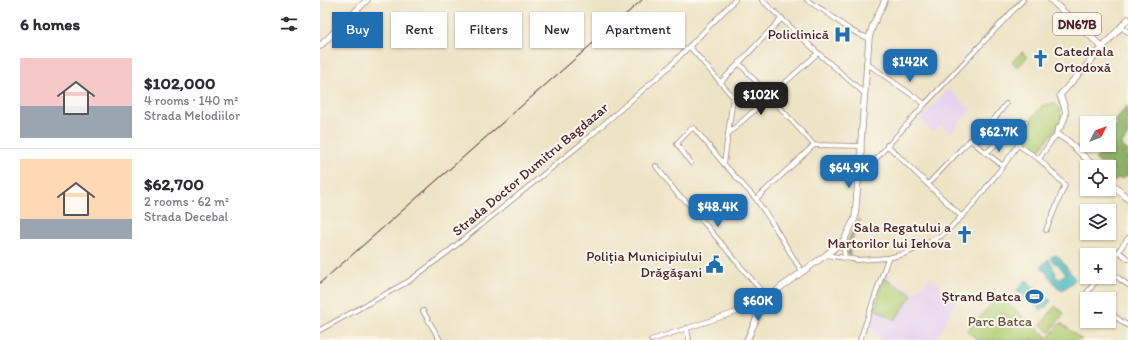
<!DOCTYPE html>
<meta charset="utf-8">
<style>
:root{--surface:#fff;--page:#f2f2f3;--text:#2b2b33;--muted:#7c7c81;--line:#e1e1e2;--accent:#1f6fb2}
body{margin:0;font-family:Itim,sans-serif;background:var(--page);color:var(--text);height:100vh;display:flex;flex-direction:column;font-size:15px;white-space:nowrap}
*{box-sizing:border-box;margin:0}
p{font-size:13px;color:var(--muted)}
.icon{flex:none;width:22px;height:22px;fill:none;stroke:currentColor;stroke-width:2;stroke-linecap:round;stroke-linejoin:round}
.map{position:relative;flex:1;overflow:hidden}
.sheet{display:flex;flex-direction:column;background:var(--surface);width:320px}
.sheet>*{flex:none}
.top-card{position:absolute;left:12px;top:12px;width:380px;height:36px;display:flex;gap:8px}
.needle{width:26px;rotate:48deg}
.buttons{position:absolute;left:760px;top:116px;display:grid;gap:8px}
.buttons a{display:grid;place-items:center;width:36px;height:36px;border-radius:0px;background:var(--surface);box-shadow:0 1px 3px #0004;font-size:20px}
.price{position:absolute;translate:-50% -34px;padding:0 9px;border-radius:8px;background:var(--accent);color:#fff;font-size:13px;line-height:26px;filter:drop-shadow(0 1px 2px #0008)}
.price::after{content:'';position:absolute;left:50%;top:24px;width:12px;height:9px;margin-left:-6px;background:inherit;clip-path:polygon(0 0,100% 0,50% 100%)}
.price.current{background:#222;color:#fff}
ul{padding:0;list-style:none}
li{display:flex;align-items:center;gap:12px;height:100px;padding:0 20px}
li+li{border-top:1px solid var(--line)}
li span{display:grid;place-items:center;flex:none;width:112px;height:80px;border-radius:0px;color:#555}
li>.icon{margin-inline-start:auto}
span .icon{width:48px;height:48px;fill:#fffc;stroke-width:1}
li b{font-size:17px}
h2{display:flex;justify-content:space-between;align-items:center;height:48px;padding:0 20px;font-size:17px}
.pill{padding:0 14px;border-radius:0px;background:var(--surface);box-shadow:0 1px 3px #0004;font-size:14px;line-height:36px}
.pill.current{background:var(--accent);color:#fff}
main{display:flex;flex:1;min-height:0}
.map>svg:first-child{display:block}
</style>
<main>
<section class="sheet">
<h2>6 homes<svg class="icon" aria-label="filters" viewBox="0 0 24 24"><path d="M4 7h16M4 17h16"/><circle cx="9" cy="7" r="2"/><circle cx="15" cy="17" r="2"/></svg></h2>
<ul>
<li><span style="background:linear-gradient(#f6c9c9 60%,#9aa5b1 0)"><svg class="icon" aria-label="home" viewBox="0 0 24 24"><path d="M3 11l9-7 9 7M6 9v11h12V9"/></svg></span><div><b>$102,000</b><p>4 rooms · 140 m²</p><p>Strada Melodiilor</p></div></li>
<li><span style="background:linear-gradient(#ffd9b3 75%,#9aa5b1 0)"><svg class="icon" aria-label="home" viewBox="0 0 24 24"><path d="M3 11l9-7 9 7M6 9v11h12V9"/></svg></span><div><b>$62,700</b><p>2 rooms · 62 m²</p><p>Strada Decebal</p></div></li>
</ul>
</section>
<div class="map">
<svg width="808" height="340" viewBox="0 0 808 340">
<rect width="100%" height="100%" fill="#fbf7ec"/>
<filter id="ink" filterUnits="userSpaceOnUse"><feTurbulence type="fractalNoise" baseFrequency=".025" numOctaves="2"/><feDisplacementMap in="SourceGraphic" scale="8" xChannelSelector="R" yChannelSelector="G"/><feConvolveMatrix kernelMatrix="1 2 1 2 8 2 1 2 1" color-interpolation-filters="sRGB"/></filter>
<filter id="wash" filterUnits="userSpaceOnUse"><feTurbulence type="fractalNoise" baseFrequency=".012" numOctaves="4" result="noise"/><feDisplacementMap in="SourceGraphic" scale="16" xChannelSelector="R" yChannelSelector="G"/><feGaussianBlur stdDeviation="0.9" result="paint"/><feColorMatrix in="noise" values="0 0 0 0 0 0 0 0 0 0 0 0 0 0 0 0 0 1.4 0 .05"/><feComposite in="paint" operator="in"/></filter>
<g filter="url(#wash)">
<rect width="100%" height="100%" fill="#ede4c6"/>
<g fill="#e5d3f0">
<path d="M628 89 651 110 630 133 621 125 613 132 599 120Z"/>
<path d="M564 276 595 292 612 277 636 303 616 340H563L550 330Z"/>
</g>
<g fill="#b1ce74" stroke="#7e7650">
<path d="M702 52 707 57 698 67 692 62Z"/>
<path d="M734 103 740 109 742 118 737 127 718 152 701 141 702 130 722 106Z"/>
<path d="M564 278 592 295 575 320 555 309Z"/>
<path d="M679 296 728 338 741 323 762 340H658L647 331Z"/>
<path d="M735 306 744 313 730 332 721 325Z"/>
</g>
<g fill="#8cb166" stroke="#6b6848">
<path d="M807 106 808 135 801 145 806 150H808V175L802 179 798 178 794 182 790 178 794 173 791 165 793 163H779L775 159 784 152 783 145H789V126L793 125 796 127 798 125 795 120Z"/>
<path d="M539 219V229C530 237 531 245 530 256L528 255 527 242C530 238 530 235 532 231 536 224 537 229 539 219Z"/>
</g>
<g fill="#49b9c0" stroke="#4a6c76">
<path d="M735 255 739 257 755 279 750 285 742 290H740L722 268V265L728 259 733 266 732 267 736 273 735 275 738 279 746 274 737 263 735 264 730 258Z"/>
<path d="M706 280 731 301 722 311 697 290Z"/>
</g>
</g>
<g filter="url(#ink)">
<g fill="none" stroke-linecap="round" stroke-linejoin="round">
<defs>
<g id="minor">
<path d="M442 0 498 53 544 93"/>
<path d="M487 0C493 5 500 8 506 12 520 22 532 34 549 38"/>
<path d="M801 27 808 32"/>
<path d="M369 46 413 97 404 164"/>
<path d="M419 63 494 145 541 146"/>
<path d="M546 63 605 104"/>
<path d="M401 82 462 18"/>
<path d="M667 128 686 104"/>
<path d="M408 134 498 53"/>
<path d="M650 140 683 166"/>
<path d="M567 145 642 217"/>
<path d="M698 145 719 159 745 185 726 230"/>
<path d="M719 159 732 140 737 135"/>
<path d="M371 163 357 144 358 142 371 129 374 128 404 164 436 199 451 221 482 272"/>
<path d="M336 166 359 196 365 200 448 299"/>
<path d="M548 168 605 104 703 0"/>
<path d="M608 184 641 149 660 131 665 128 675 127 678 142 666 153"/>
<path d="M436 199 494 145"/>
<path d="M520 245 524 250 525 258"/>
<path d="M798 251 808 259"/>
<path d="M506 255 538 260 568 258 584 254 598 248 621 236 631 227 652 206 683 166 698 145 700 129 706 122"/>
<path d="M789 264 808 238"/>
<path d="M789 271 808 285"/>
<path d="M772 299 766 294 779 277"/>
<path d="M103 311 120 340"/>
<path d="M789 312 808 326"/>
<path d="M367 328 369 340"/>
<path d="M0 330 89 281 129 251 261 144 348 68 415 0"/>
<path d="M331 340 435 306"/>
<path d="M540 340 568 258"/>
</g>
<g id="major">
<path d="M731 0 782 47"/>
<path d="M0 46 47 0"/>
<circle cx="544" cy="171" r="5"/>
<path d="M541 167V141L549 38 553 25 565 0"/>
<path d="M775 167 748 141 737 134C737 130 738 129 741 126 749 112 745 109 740 95L808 19"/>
<path d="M789 181 808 199"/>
<path d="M436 305 439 306 441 309 439 313 436 314 433 311V308L435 306 446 301"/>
<path d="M441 310 447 300 461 287 506 255 524 240 535 218 538 181 544 176"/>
<path d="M427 340 439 313"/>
</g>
</defs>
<use href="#minor" stroke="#9c8278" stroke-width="5.5"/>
<use href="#major" stroke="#9c8278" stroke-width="7"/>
<use href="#minor" stroke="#fff" stroke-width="4"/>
<use href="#major" stroke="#fff" stroke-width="5.5"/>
<path stroke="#4a1f2b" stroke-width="1" d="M0 283 322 0"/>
</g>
</g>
<defs>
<symbol id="hospital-bare" viewBox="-9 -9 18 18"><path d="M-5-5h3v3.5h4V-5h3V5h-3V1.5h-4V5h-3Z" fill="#1f6fb2" stroke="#fbf7ec" stroke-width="2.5" paint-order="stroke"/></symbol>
<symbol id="church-bare" viewBox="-9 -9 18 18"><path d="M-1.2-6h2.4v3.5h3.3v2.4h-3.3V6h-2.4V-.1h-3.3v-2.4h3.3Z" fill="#1f6fb2" stroke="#fbf7ec" stroke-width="2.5" paint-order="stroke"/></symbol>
<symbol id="civic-bare" viewBox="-9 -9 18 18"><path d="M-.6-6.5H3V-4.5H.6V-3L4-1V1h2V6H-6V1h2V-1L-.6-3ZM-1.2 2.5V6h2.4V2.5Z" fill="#1f6fb2" stroke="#fbf7ec" stroke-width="2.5" paint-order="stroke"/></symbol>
<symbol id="stadium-bare" viewBox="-9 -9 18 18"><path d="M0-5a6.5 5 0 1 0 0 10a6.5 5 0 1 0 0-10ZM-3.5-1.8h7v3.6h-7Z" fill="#1f6fb2" stroke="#fbf7ec" stroke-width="2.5" paint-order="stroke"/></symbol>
</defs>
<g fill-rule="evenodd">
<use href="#hospital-bare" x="510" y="22" width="25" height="25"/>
<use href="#church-bare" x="708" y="46" width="25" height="25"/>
<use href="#church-bare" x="632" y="222" width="25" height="25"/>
<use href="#civic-bare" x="382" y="252" width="25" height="25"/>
<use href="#stadium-bare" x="702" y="284" width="25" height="25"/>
</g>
<g text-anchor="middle" stroke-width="4" stroke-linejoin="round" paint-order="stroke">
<rect fill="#fbf7ec" stroke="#7f6065" stroke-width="1" x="733" y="13" width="48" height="22" rx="3"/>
<g font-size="13" font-weight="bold" fill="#4a1f2b">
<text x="757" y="29">DN67B</text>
</g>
<g font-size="14" fill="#4a1f2b" stroke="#fbf7ec" text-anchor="end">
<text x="509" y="39">Policlinică</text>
<text x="734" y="56" text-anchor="start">Catedrala<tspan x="734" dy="16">Ortodoxă</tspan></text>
<text x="631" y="232">Sala Regatului a<tspan x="631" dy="16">Martorilor lui Iehova</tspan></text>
<text x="382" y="261">Poliția Municipiului<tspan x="382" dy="16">Drăgășani</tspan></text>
<text x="701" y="301">Ștrand Batca</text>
</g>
<g font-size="14" fill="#4a1f2b" stroke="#fbf7ec">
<text transform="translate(210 169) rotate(-40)" y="5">Strada Doctor Dumitru Bagdazar</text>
</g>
<g font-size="14" fill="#695441" stroke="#fbf7ec">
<text x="680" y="326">Parc Batca</text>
</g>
</g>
</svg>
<div class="buttons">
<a><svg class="needle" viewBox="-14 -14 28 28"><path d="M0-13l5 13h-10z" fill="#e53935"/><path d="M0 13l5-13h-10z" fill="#7c7c81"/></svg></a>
<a><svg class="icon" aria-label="locate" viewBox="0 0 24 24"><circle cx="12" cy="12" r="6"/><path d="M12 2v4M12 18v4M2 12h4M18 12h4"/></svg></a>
<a><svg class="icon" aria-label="layers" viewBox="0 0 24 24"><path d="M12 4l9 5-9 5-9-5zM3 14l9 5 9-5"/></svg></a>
<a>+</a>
<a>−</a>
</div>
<b class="price" style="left:590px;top:83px">$142K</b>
<b class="price current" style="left:441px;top:116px">$102K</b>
<b class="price" style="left:679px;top:153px">$62.7K</b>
<b class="price" style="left:529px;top:189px">$64.9K</b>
<b class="price" style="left:398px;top:228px">$48.4K</b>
<b class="price" style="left:438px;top:322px">$60K</b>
<div class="top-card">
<a class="pill current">Buy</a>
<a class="pill">Rent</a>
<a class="pill">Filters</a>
<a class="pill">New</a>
<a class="pill">Apartment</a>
</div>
</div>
</main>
